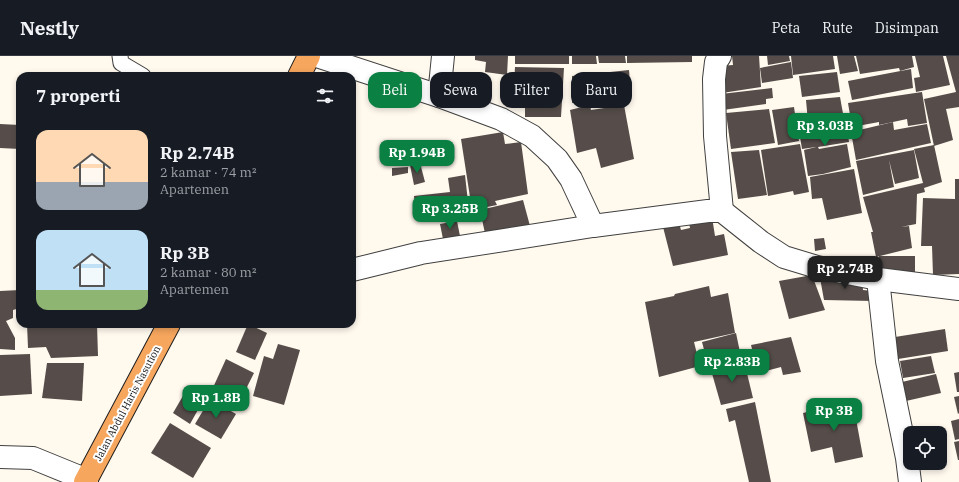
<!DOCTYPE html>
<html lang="id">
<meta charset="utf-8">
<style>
:root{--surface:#171b24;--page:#20242c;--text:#f1f3f6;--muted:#9ea1a6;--line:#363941;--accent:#0b8043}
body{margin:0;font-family:"IBM Plex Serif",serif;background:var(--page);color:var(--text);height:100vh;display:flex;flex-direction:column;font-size:15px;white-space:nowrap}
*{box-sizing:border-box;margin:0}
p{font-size:13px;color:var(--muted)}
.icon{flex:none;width:22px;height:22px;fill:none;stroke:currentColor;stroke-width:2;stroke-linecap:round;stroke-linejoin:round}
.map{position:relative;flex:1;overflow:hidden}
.side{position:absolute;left:16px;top:16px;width:340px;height:256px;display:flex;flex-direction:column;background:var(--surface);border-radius:12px;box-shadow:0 2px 6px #0003}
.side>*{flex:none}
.banner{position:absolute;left:368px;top:16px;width:380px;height:36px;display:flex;gap:8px}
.fabs{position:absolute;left:903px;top:370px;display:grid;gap:8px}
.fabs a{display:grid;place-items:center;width:44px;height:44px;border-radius:8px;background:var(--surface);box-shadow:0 2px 6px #0003;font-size:20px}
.price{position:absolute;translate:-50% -34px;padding:0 9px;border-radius:8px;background:var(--accent);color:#fff;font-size:13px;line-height:26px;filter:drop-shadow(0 1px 2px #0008)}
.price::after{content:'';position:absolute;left:50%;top:24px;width:12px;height:9px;margin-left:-6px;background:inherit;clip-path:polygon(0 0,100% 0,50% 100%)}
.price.on{background:#222;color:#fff}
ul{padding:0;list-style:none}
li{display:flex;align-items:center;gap:12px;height:100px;padding:0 20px}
li span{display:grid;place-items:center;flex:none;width:112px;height:80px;border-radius:12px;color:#555}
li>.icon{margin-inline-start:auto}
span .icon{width:48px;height:48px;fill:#fffc;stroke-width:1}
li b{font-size:17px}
h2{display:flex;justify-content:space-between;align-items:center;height:48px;padding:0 20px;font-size:17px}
.chip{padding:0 14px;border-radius:12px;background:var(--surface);box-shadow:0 2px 6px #0003;font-size:14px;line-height:36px}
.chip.on{background:var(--accent);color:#fff}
header{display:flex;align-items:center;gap:24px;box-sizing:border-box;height:56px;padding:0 20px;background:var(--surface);border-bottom:1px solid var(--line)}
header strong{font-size:19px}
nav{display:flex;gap:22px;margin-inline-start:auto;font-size:14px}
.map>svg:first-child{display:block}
</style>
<header>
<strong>Nestly</strong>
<nav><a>Peta</a><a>Rute</a><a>Disimpan</a></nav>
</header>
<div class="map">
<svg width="959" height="426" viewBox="0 0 959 426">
<rect width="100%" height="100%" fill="#fff9ee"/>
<g fill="#564d4a">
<path d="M475 0H508L507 19 485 16 486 6 475 4Z"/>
<rect x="515" y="0" width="54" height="8"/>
<path d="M572 0H596L597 8H572Z"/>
<path d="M598 0H625L626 7H599Z"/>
<path d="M627 0H692V6L627 7Z"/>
<path d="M732 0H759L761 31 722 37 718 10 733 9Z"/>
<path d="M767 0H789L790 5 768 9Z"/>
<path d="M791 0H833L835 13 793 19Z"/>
<path d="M837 0H854L858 15 840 18Z"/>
<path d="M856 0H912L914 11 900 15 899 12 860 18Z"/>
<path d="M915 0H943L950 29 916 36 914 22 920 21Z"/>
<path d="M946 0H959V51L946 53 953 84 934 90 924 43 956 36Z"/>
<path d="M791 6 793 22 762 27 760 12Z"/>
<path d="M515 11 564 12 561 61H525V48L513 47Z"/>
<path d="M911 13 913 32 852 44 848 25Z"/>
<path d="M629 14 631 41 572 47V20Z"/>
<path d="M837 16 840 36 802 41 799 20Z"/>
<path d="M772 32 773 42 766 43V48L723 54 721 38Z"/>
<path d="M922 36 927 67 908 70 907 63 879 69V66L852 71 848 47Z"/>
<path d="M840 41 844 63 808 66 806 44Z"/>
<path d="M590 49 591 54 624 49 634 103 601 112 596 92 577 97 570 54Z"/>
<path d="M794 51 799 85 778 89 772 54Z"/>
<path d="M769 53 775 87 731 93 726 57Z"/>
<path d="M846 64 849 86 818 91 819 93 847 88 851 111 823 118 808 120 804 94 816 91 802 93 798 68Z"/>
<path d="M893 66 894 74 927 68 931 87 856 104 851 76Z"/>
<path d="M0 68 20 69V93L0 92Z"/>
<path d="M503 76 505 88 521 86 528 138 495 145 497 149 472 154 461 83Z"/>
<path d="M800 88 809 136 794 139 793 135 768 140 761 94Z"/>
<path d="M934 89 942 126 924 132 925 136 917 138 916 168 901 171 909 170 912 192 876 201 871 176H873L863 141 923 127 914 93Z"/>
<path d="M759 94 767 139 738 143 731 96Z"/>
<path d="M914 94 919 122 895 128 889 104 894 131 863 139 856 105Z"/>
<path d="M420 107 425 126 414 129 410 109Z"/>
<path d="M408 111V117L392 120V112Z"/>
<path d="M854 113 862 157 827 164 822 142 812 143 810 121Z"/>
<path d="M465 119 469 155 416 160 414 140 450 136 448 122Z"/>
<path d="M955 123H959V218L933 219 932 190H940H921L923 142 955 143Z"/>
<path d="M523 144 530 170 486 182 480 154Z"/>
<path d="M712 161 715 180 724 178 728 199 673 210 663 171 679 167 681 174 690 172 689 167Z"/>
<path d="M457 165 460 180 443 183 440 168Z"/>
<path d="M824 182 826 193 815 195 814 183Z"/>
<path d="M879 200H915V219L878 218Z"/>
<path d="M812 219 825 254 789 263 779 225Z"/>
<path d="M820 222H862L863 234 873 235V245L824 244Z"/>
<path d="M709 230 711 241 728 237 735 277 694 286 700 310 659 321 645 246 674 240 675 238Z"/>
<path d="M20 234V252L13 254V262L6 265 15 282V294L0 293V235Z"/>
<path d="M27 268H97L98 300 51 302 46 291 28 292Z"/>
<path d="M248 268 267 277 255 304 236 296Z"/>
<path d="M945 273 948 295 898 303 895 281Z"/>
<path d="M736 277 741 301 708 309 702 286Z"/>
<path d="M791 281 801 316 783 319 781 311 758 317 751 289Z"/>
<path d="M278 288 300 294 284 349 253 340 264 300 273 303Z"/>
<path d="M30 298 32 338 0 340V299Z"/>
<path d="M931 300 935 317 903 322 900 305Z"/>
<path d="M226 303 254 317 238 349 211 336Z"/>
<path d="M744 305 753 342 721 349 711 314Z"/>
<path d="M47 307H84L82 345 42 342Z"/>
<path d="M959 316V336H957L954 317Z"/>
<path d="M936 318 941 337 906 345 902 326Z"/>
<path d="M187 333 204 343 190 368 173 357Z"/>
<path d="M959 340V357L958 358 954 341Z"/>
<path d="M210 343 236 358 221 383 195 368Z"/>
<path d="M755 346 771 426H749L735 364 729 366 726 353Z"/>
<path d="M839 348 842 357V356L854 352 863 401 835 407 832 391 811 396 803 357Z"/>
<path d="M959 363V383L955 384 951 365Z"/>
<path d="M170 367 211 392 193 422 151 397Z"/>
<path d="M959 385V404H958L954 386Z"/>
</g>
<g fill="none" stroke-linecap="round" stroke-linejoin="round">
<defs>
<path id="service" d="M120 0 121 7 143 20"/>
<g id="minor">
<path d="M317 0 439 40 501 63 532 80 557 103 571 123 593 170"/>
<path d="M720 0 716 6 714 23 715 80 722 155"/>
<path d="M439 40 443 0"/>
<path d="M352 214 421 197 593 170 708 155H722L761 186 784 201 817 211 878 223 959 233"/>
<path d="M878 223 887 305 907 402 910 426"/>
<path d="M0 401 33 402 87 424"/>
</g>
<g id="trunk">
<path d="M299 20 309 0"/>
<path d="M85 426 169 268"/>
</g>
</defs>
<use href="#service" stroke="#404040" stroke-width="17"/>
<use href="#minor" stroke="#404040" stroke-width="24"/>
<use href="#trunk" stroke="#1e1e1e" stroke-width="24"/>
<use href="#service" stroke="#fff" stroke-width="15"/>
<use href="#minor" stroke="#fff" stroke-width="22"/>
<use href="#trunk" stroke="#f6a65d" stroke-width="22"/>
</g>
<g text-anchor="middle" stroke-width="4" stroke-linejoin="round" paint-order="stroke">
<g font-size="10" fill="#0d0d0d" stroke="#fff">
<text transform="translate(127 347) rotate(-62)" y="4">Jalan Abdul Haris Nasution</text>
</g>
</g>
</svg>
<div class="fabs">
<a><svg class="icon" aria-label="locate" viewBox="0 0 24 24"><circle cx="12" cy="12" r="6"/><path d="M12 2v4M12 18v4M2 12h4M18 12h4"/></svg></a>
</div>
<b class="price" style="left:825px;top:91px">Rp 3.03B</b>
<b class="price" style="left:417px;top:118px">Rp 1.94B</b>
<b class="price" style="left:450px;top:174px">Rp 3.25B</b>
<b class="price on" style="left:845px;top:234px">Rp 2.74B</b>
<b class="price" style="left:732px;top:327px">Rp 2.83B</b>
<b class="price" style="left:216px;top:363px">Rp 1.8B</b>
<b class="price" style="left:834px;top:376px">Rp 3B</b>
<div class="banner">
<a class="chip on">Beli</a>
<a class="chip">Sewa</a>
<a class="chip">Filter</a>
<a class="chip">Baru</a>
</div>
<section class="side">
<h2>7 properti<svg class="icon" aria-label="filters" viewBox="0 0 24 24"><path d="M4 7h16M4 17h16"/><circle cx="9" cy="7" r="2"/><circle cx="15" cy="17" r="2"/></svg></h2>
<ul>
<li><span style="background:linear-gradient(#ffd9b3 65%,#9aa5b1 0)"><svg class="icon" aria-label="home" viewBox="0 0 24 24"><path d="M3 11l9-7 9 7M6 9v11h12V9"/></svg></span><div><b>Rp 2.74B</b><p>2 kamar · 74 m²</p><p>Apartemen</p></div></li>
<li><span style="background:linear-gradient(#bfe0f5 75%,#8fb573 0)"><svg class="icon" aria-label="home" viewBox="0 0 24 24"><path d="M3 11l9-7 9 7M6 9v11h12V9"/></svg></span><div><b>Rp 3B</b><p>2 kamar · 80 m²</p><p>Apartemen</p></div></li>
</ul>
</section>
</div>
